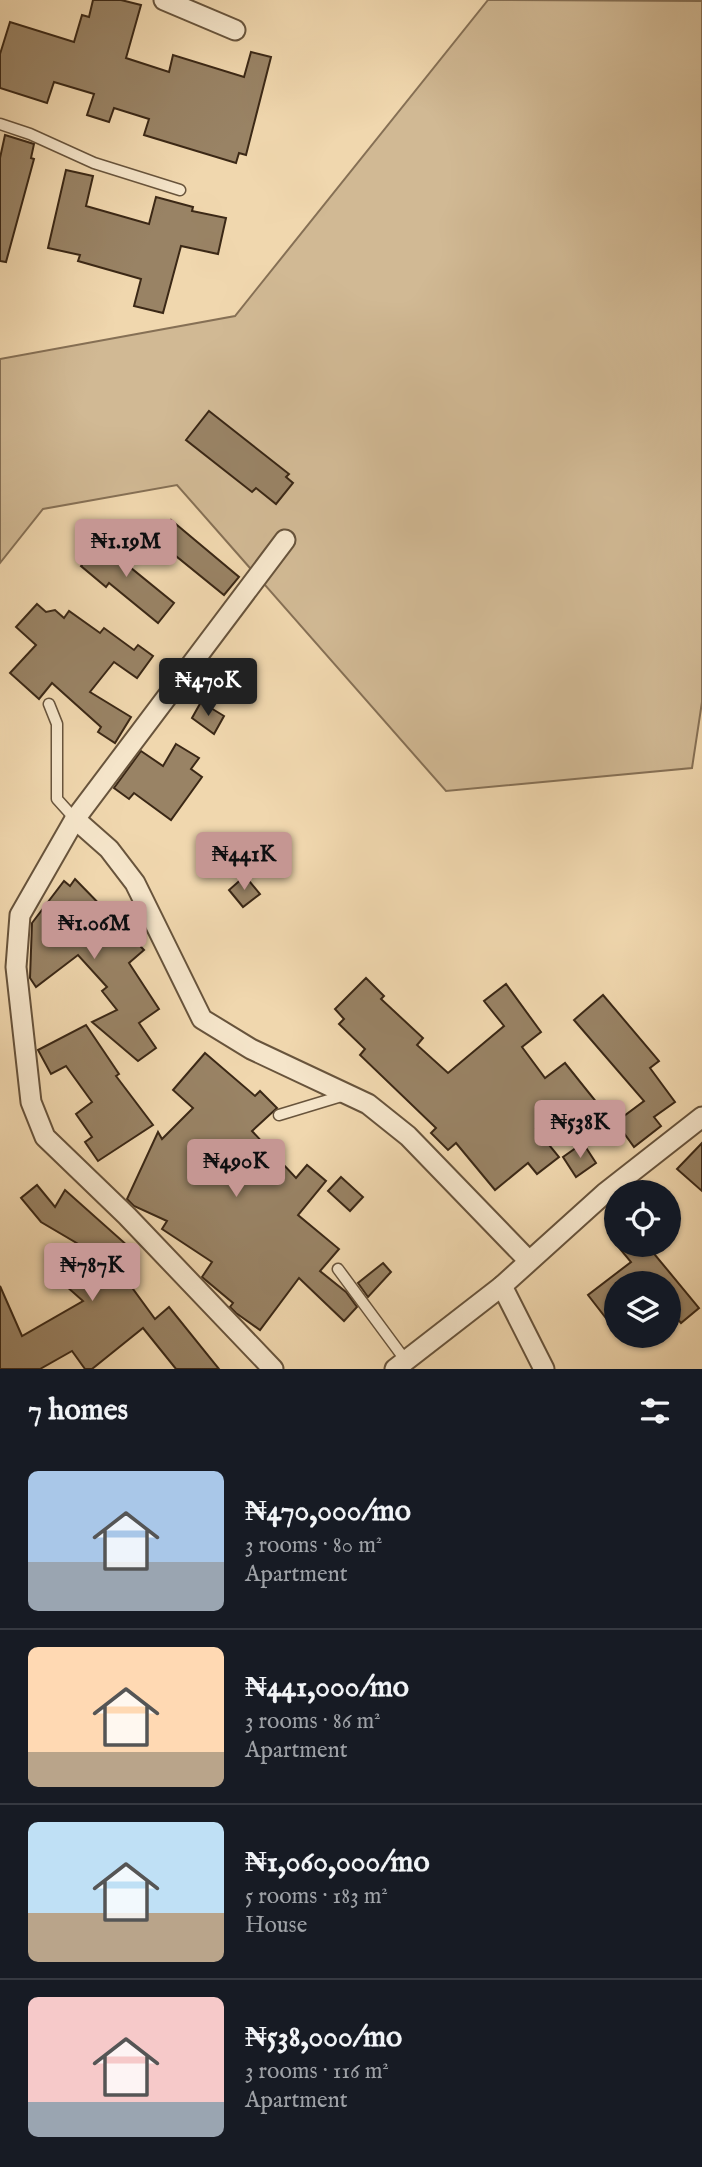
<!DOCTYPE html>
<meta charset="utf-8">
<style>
:root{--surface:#171b24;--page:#242831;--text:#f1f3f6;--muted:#9ea1a6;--line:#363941;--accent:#c59692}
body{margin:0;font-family:"IM FELL English",serif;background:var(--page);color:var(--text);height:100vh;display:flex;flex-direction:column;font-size:26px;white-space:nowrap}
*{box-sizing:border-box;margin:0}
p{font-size:23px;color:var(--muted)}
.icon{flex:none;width:38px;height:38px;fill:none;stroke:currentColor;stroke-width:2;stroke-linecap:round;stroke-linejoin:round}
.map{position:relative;height:1369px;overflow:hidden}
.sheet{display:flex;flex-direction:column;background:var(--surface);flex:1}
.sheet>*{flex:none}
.buttons{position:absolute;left:604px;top:1180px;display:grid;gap:14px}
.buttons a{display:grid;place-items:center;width:77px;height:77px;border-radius:50%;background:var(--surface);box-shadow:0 2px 5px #0004;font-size:35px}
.price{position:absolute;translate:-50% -60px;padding:0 16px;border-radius:7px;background:var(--accent);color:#111;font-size:23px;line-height:46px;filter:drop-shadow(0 2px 4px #0008)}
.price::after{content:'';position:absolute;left:50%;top:42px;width:21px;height:16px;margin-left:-10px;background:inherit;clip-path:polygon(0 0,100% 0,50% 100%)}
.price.selected{background:#222;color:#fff}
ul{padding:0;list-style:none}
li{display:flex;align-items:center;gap:21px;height:175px;padding:0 28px}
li+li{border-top:2px solid var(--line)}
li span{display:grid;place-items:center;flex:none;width:196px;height:140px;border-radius:10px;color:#555}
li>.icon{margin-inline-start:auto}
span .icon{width:84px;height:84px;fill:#fffc;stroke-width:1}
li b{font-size:30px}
h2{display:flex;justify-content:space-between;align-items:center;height:84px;padding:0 28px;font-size:30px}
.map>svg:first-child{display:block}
</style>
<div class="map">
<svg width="702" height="1369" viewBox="0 0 702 1369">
<rect width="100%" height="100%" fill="#f0d7ae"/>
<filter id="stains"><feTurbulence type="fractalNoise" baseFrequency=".00286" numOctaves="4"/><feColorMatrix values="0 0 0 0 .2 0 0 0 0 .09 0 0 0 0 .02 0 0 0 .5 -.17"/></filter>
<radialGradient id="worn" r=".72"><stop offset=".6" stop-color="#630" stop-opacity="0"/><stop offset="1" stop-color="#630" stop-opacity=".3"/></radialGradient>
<path fill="#d1b994" stroke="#867055" stroke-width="2" d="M488 0 702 1V702L692 768 446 791 177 485 43 509 0 563V359L235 316Z"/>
<g fill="#998365" stroke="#3b2816" stroke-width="2">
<path d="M93 0H121L141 5 126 58 169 72 173 55 244 77 251 52 271 57 246 155 239 153 236 163 144 135 149 119 114 108 109 122 87 115 94 94 54 82 47 103 0 88V54L10 22 74 42 82 15 89 17Z"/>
<path d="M5 135 34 144 31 158 34 159 6 262 0 261V158Z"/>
<path d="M66 170 93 176 86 206 149 224 156 197 193 207 192 211 226 218 218 254 181 246 163 313 134 306 141 279 78 261 80 255 48 248Z"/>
<path d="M209 411 289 474 286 477 293 483 276 504 256 488 252 492 186 440Z"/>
<path d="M171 520 239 577 224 595 155 539Z"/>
<path d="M106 536 131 556 125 563 174 603 158 623 109 583 106 587 81 566Z"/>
<path d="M37 604 46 612 55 610 64 618 69 611 100 633 104 628 134 650 138 645 153 656 137 678 114 662 90 692 131 717 115 743 98 732 101 727 52 683 39 699 10 673 36 645 16 627Z"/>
<path d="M201 702 224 716 214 734 192 718Z"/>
<path d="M176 744 199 758 191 769 202 777 171 820 134 793 129 799 114 788 141 751 163 766Z"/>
<path d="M245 876 260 894 243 907 229 890Z"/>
<path d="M75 879 144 950 129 963 159 1009 139 1023 156 1048 138 1061 92 1022 117 1010 102 991 107 987 78 955 36 987 30 978 32 923 64 881 70 886Z"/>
<path d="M366 978 384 996 381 999 423 1038 417 1045 448 1073 504 1026 484 1001 506 984 541 1032 522 1047 545 1078 565 1063 610 1119 593 1133 569 1103 536 1129 559 1157 537 1174 528 1163 495 1190 456 1143 448 1150 431 1133 436 1128 360 1055 365 1049 339 1024 344 1019 335 1009Z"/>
<path d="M603 995 659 1061 650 1068 675 1102 654 1117 661 1126 634 1147 616 1122 644 1101 574 1020Z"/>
<path d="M86 1025 119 1074 116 1076 153 1125 98 1161 85 1142 92 1137 76 1114 92 1102 66 1066 51 1074 38 1050Z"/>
<path d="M205 1053 255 1096 260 1091 277 1108 252 1131 296 1178 307 1165 326 1181 298 1215 339 1249 320 1271 346 1292 357 1307 344 1321 299 1278 260 1330 236 1313 230 1307 233 1303 202 1277 212 1262 162 1229 167 1221 134 1206 127 1199 158 1132 162 1139 193 1108 173 1090Z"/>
<path d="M583 1143 596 1163 576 1177 563 1157Z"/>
<path d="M702 1143V1191L677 1169Z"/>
<path d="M341 1177 363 1197 350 1211 328 1191Z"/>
<path d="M37 1185 55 1207 65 1190 129 1247 114 1263 155 1319 169 1307 219 1369H176L143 1328 92 1369H85L72 1351 40 1369H0V1286L22 1336 83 1301 57 1278 85 1248 41 1222 21 1198Z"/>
<path d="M616 1244H646L699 1308 681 1323 668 1308V1283H616V1331L588 1295 631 1262Z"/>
<path d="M383 1263 391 1272 368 1297 358 1283Z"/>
</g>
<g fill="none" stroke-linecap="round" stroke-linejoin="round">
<defs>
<g id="lane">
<path d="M0 124 30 134 94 163 180 190"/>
<path d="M49 704 57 724V799L75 819"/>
<path d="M279 1115 345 1095"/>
<path d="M338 1269 406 1361"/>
</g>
<g id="street">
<path d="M164 0 235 30"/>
<path d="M75 819 109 849 135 883 202 1019 251 1049 368 1104 408 1136 529 1261"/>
<path d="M502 1286 544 1369"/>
<path d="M273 1369 127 1216 45 1137 31 1102 16 967 20 915 75 819 285 540"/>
<path d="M395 1369 502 1286 605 1193 702 1117"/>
</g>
</defs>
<use href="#lane" stroke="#68543c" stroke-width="13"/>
<use href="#street" stroke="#68543c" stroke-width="23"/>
<use href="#lane" stroke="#f5e5ca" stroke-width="10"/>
<use href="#street" stroke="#f5e5ca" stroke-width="19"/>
</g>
<rect width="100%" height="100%" filter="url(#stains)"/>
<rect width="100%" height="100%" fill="url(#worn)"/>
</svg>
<div class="buttons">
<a><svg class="icon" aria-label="locate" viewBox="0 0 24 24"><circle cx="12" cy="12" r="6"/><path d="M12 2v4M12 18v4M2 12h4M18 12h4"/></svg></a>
<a><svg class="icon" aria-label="layers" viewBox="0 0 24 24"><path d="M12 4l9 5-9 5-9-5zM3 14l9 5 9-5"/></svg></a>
</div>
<b class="price" style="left:126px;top:579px">₦1.19M</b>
<b class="price selected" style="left:208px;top:718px">₦470K</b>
<b class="price" style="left:244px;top:892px">₦441K</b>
<b class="price" style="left:94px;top:961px">₦1.06M</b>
<b class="price" style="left:580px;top:1160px">₦538K</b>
<b class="price" style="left:236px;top:1199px">₦490K</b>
<b class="price" style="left:92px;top:1303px">₦787K</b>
</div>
<section class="sheet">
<h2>7 homes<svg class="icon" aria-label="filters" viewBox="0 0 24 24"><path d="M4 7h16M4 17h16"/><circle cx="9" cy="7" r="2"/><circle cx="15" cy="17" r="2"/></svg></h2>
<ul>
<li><span style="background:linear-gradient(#a9c7e8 65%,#9aa5b1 0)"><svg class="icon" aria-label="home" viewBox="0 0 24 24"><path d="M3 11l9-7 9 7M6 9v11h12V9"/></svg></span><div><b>₦470,000/mo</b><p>3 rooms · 80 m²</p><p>Apartment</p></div></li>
<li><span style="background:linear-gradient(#ffd9b3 75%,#b9a48a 0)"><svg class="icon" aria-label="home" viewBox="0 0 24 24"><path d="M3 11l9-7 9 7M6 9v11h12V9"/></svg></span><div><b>₦441,000/mo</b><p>3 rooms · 86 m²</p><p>Apartment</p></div></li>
<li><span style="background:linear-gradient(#bfe0f5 65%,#b9a48a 0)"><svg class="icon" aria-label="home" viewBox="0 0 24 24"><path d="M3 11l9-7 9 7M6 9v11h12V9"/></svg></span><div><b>₦1,060,000/mo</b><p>5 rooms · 183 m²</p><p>House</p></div></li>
<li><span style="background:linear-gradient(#f6c9c9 75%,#9aa5b1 0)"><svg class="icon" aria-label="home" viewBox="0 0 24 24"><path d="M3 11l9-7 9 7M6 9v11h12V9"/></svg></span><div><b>₦538,000/mo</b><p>3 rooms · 116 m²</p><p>Apartment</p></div></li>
</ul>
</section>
